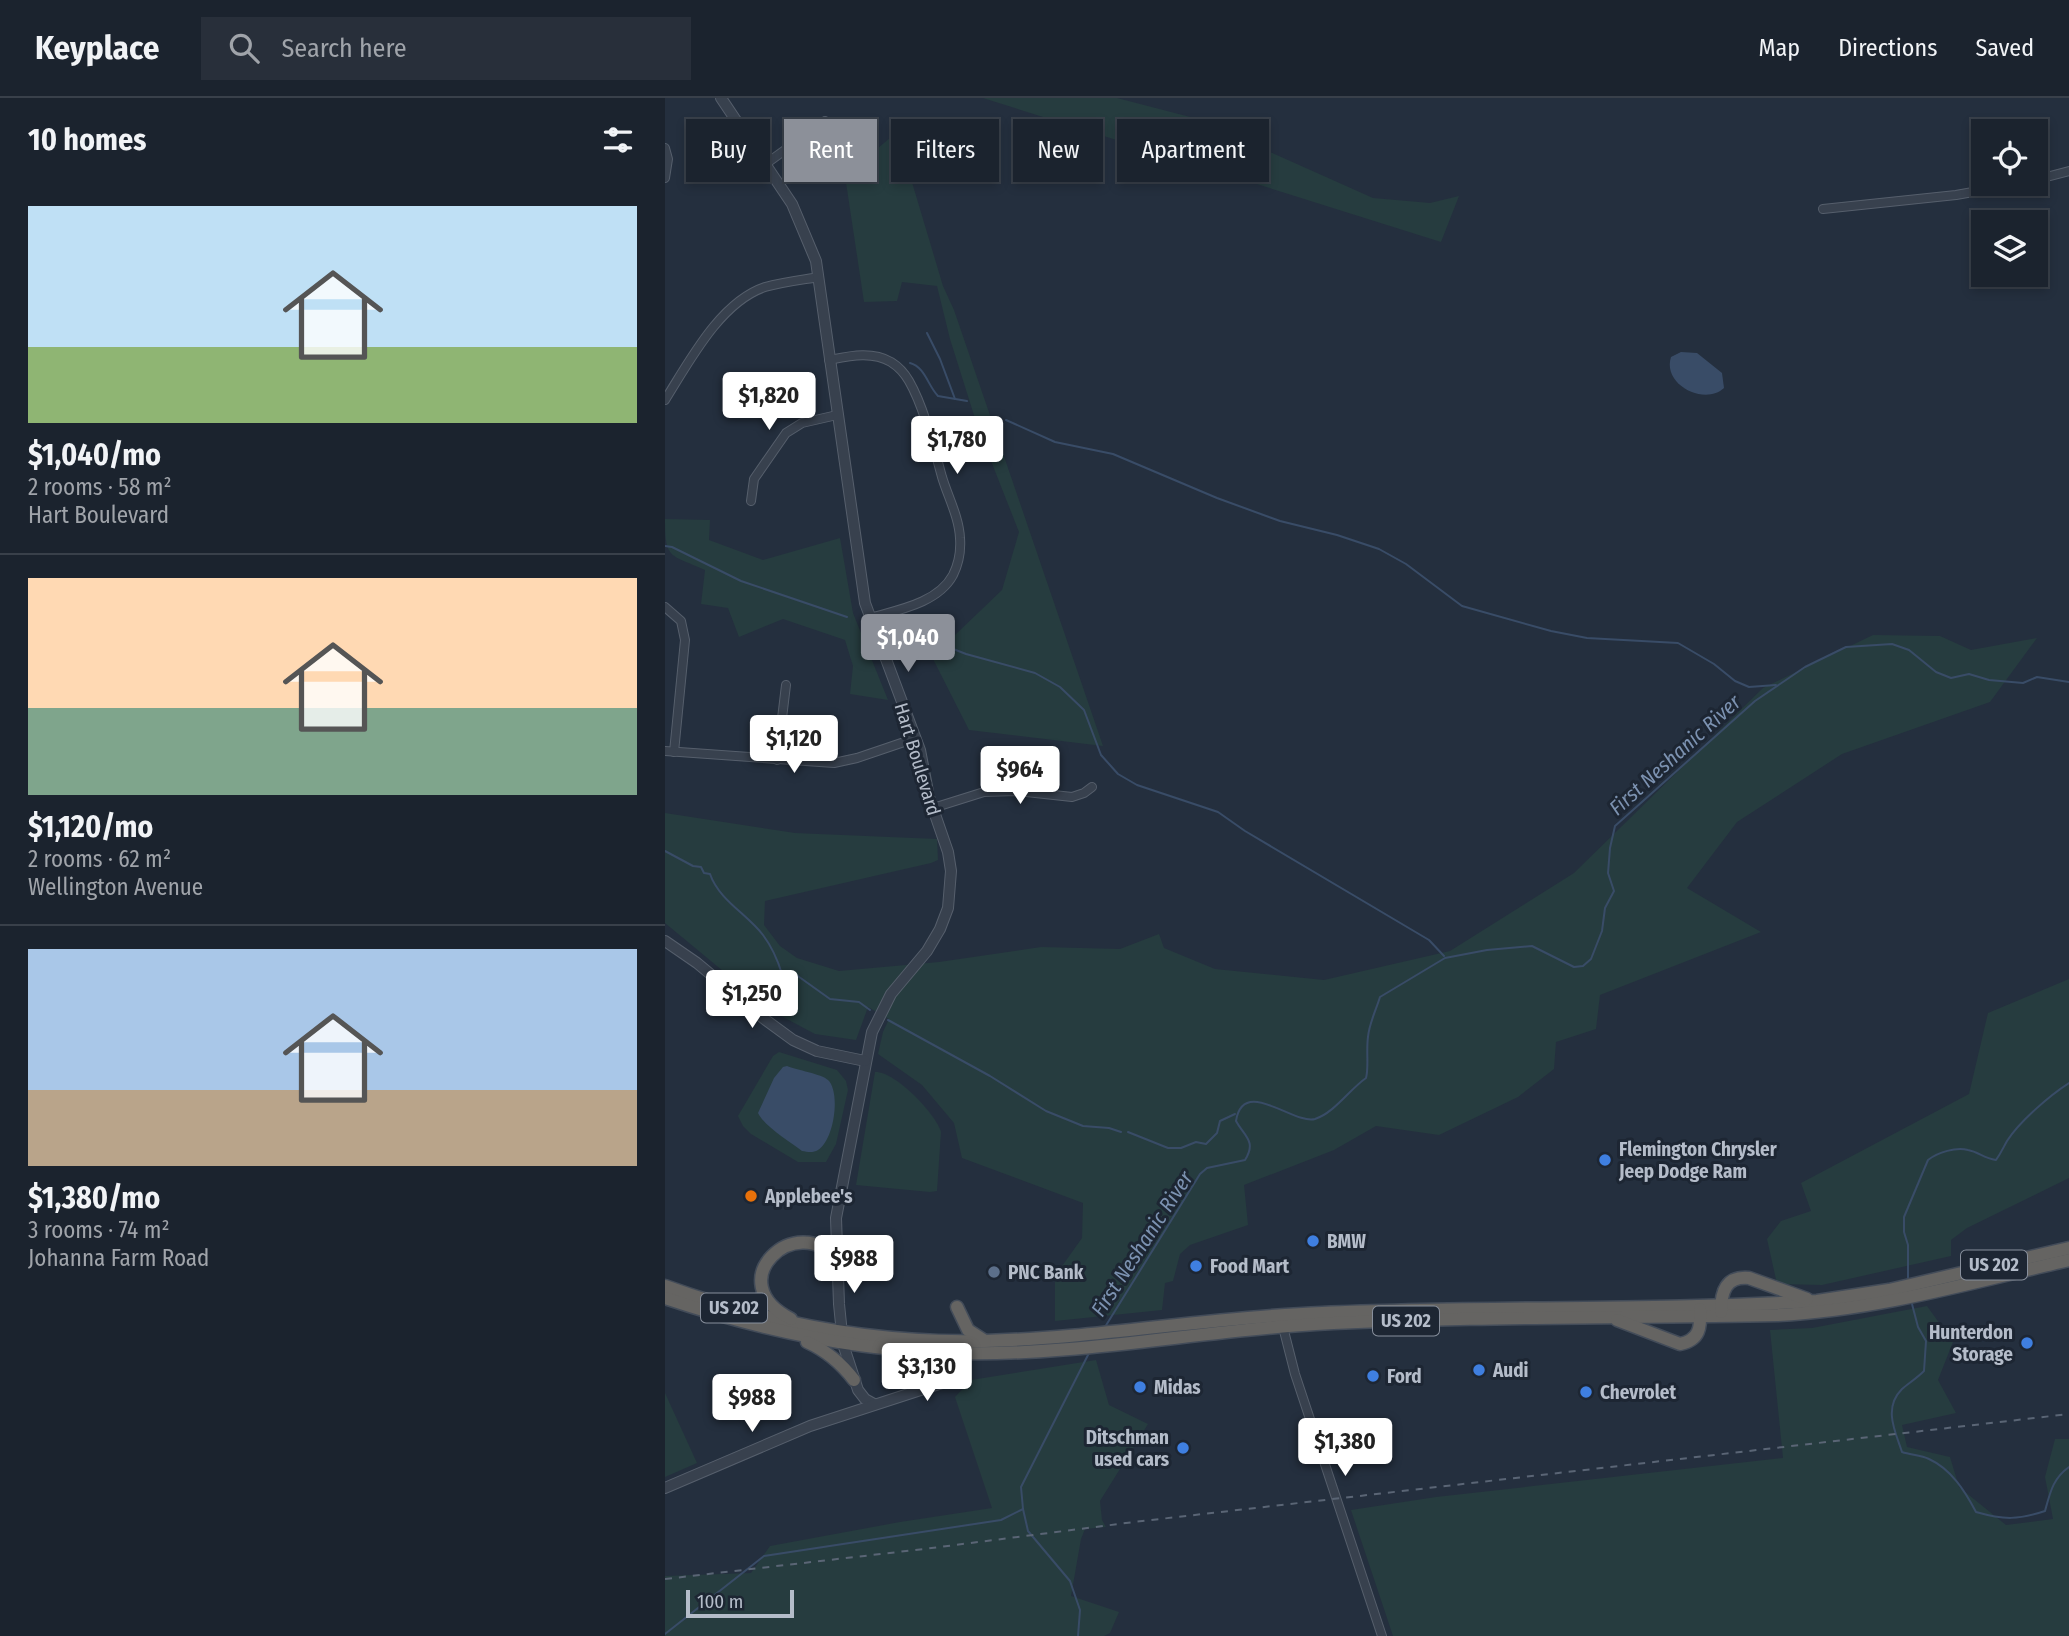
<!DOCTYPE html>
<meta charset="utf-8">
<style>
:root{--surface:#1b232e;--page:#282f3a;--text:#f1f3f6;--muted:#a0a4aa;--line:#39404a;--accent:#8c9099}
body{margin:0;font-family:"Fira Sans Condensed",sans-serif;background:var(--page);color:var(--text);height:100vh;display:flex;flex-direction:column;font-size:26px;white-space:nowrap}
*{box-sizing:border-box;margin:0}
p{font-size:23px;color:var(--muted)}
.icon{flex:none;width:38px;height:38px;fill:none;stroke:currentColor;stroke-width:2;stroke-linecap:round;stroke-linejoin:round}
.map{position:relative;flex:1;overflow:hidden}
.details{display:flex;flex-direction:column;background:var(--surface);width:665px}
.details>*{flex:none}
.hud{position:absolute;left:21px;top:21px;width:665px;height:63px;display:flex;gap:14px}
.buttons{position:absolute;left:1306px;top:21px;display:grid;gap:14px}
.buttons a{display:grid;place-items:center;width:77px;height:77px;border-radius:0px;background:var(--surface);box-shadow:0 4px 10px #0003,0 0 0 2px var(--line);font-size:35px}
.scale{position:absolute;left:21px;bottom:18px;width:108px;box-sizing:border-box;padding-left:7px;border:4px solid #b4bcc9;border-top:0;font-size:19px;line-height:24px;white-space:nowrap;color:#b4bcc9;-webkit-text-stroke:5px #1d2633;paint-order:stroke}
.price{position:absolute;translate:-50% -60px;padding:0 16px;border-radius:7px;background:#fff;color:#222;font-size:23px;line-height:46px;filter:drop-shadow(0 2px 4px #0008)}
.price::after{content:'';position:absolute;left:50%;top:42px;width:21px;height:16px;margin-left:-10px;background:inherit;clip-path:polygon(0 0,100% 0,50% 100%)}
.price.selected{background:var(--accent);color:#fff}
ul{padding:0;list-style:none}
li{display:grid;align-content:center;gap:14px;height:371px;padding:0 28px}
li+li{border-top:2px solid var(--line)}
li span{display:grid;place-items:center;height:217px;border-radius:0px;color:#555}
li>.icon{margin-inline-start:auto}
span .icon{width:126px;height:126px;fill:#fffc;stroke-width:1}
li b{font-size:30px}
h2{display:flex;justify-content:space-between;align-items:center;height:84px;padding:0 28px;font-size:30px}
.chip{padding:0 24px;border-radius:0px;background:var(--surface);box-shadow:0 4px 10px #0003,0 0 0 2px var(--line);font-size:24px;line-height:63px}
.chip.selected{background:var(--accent);color:#fff}
header{display:flex;align-items:center;gap:42px;box-sizing:border-box;height:98px;padding:0 35px;background:var(--surface);border-bottom:2px solid var(--line)}
header strong{font-size:33px}
nav{display:flex;gap:38px;margin-inline-start:auto;font-size:24px}
.search{width:490px;height:63px;background:var(--page);display:flex;align-items:center;gap:18px;box-sizing:border-box;padding:0 24px;border-radius:0px;color:var(--muted);font-size:26px}
main{display:flex;flex:1;min-height:0}
.map>svg:first-child{display:block}
</style>
<header>
<strong>Keyplace</strong>
<div class="search"><svg class="icon" aria-label="search" viewBox="0 0 24 24"><circle cx="10" cy="10" r="6"/><path d="M15 15l6 6"/></svg>Search here</div>
<nav><a>Map</a><a>Directions</a><a>Saved</a></nav>
</header>
<main>
<section class="details">
<h2>10 homes<svg class="icon" aria-label="filters" viewBox="0 0 24 24"><path d="M4 7h16M4 17h16"/><circle cx="9" cy="7" r="2"/><circle cx="15" cy="17" r="2"/></svg></h2>
<ul>
<li><span style="background:linear-gradient(#bfe0f5 65%,#8fb573 0)"><svg class="icon" aria-label="home" viewBox="0 0 24 24"><path d="M3 11l9-7 9 7M6 9v11h12V9"/></svg></span><div><b>$1,040/mo</b><p>2 rooms · 58 m²</p><p>Hart Boulevard</p></div></li>
<li><span style="background:linear-gradient(#ffd9b3 60%,#7fa58c 0)"><svg class="icon" aria-label="home" viewBox="0 0 24 24"><path d="M3 11l9-7 9 7M6 9v11h12V9"/></svg></span><div><b>$1,120/mo</b><p>2 rooms · 62 m²</p><p>Wellington Avenue</p></div></li>
<li><span style="background:linear-gradient(#a9c7e8 65%,#b9a48a 0)"><svg class="icon" aria-label="home" viewBox="0 0 24 24"><path d="M3 11l9-7 9 7M6 9v11h12V9"/></svg></span><div><b>$1,380/mo</b><p>3 rooms · 74 m²</p><p>Johanna Farm Road</p></div></li>
</ul>
</section>
<div class="map">
<svg width="1404" height="1538" viewBox="0 0 1404 1538">
<rect width="100%" height="100%" fill="#242f3e"/>
<g fill="#263c3f">
<path d="M318 0H452L529 20 708 100 765 105 794 98 776 144Z"/>
<path d="M232 34 278 188 289 212 438 648 304 632 267 559 337 492 354 434 313 330 285 241 272 188 237 184 232 203 199 204 180 78Z"/>
<path d="M0 421 45 422 44 442 98 462 175 440 188 515 223 602 185 596 188 568 180 542 118 521 74 539 63 510 36 506 40 472C5 456 0 462 0 421Z"/>
<path d="M1208 537 1275 538 1306 552 1372 540 1325 604 1177 656 1072 724 1022 790 1096 834 935 897 931 931 891 944 889 971 853 999 774 1037 711 1028 669 1052 579 1087 583 1127 525 1147 515 1156 508 1183 500 1185 497 1212 390 1223V1178L417 1140 418 1105 297 1060 289 1025 257 987 213 956 218 934 224 921 203 909 191 942 150 936 105 912 0 825V715L130 735 272 741 273 762 266 765 100 803 99 827 115 848 132 860 174 873 274 864 376 849 455 851 494 836 499 850 550 871 659 882 785 853 909 775 1098 590Z"/>
<path d="M1404 881V1080L1302 1130 1286 1142V1158L1157 1187 1112 1186 1102 1141 1116 1123 1146 1113 1136 1085 1304 996 1323 915Z"/>
<path d="M114 954 172 972 181 983 183 992 171 1046 161 1064H133L86 1036 78 1028 73 1018 108 958Z"/>
<path d="M210 974C230 973 271 1016 276 1034L272 1093 265 1094 191 1087Z"/>
<path d="M1262 1208 1288 1244 1273 1282 1291 1315 1237 1327 1242 1349 1285 1359 1294 1389 1341 1427 1388 1421 1380 1379 1390 1341H1404V1538H728L686 1412 771 1399 1118 1360 1105 1232 1147 1230Z"/>
<path d="M431 1262 444 1307 483 1326 435 1403 437 1422 441 1429 420 1431 416 1441 406 1498 454 1514 445 1535 439 1538H0V1478L86 1475 105 1448 235 1424 327 1410 290 1299 306 1282Z"/>
<path d="M0 1295 32 1365 0 1379Z"/>
</g>
<g fill="#394c67">
<path d="M1016 254 1032 255 1057 275 1059 290C1040 308 997 287 1006 259Z"/>
<path d="M122 968C131 972 157 976 163 982 176 994 169 1043 153 1052 148 1055 143 1054 137 1053 125 1044 99 1028 93 1015L109 980 118 969Z"/>
</g>
<g fill="none" stroke-linecap="round" stroke-linejoin="round">
<g stroke="#394c67" stroke-width="2">
<path d="M262 235 275 261 290 301"/>
<path d="M245 265C260 269 263 288 273 298L302 303"/>
<path d="M341 322 390 344 448 356 552 400 615 423 672 437 714 451 741 466 797 508 886 533 922 540 1013 545 1049 566 1070 583 1084 589 1111 587"/>
<path d="M0 448 7 449 76 483 182 519"/>
<path d="M228 533 255 538 301 556 370 575 395 589 419 612 436 657 453 676 472 687 553 714 580 733 764 842 779 858"/>
<path d="M0 753 28 768 36 769 39 775 45 776C54 802 82 816 98 837 107 849 113 863 117 876H130L165 901 194 904 205 912"/>
<path d="M223 922 325 978 381 1013 418 1028 444 1030 456 1034"/>
<path d="M463 1034 503 1050H516L531 1044 541 1046 552 1035 555 1023 570 1016"/>
<path d="M1243 1183V1147L1239 1134V1119L1263 1062C1273 1054 1291 1049 1303 1052 1314 1054 1318 1060 1331 1062 1336 1055 1338 1050 1342 1043 1354 1024 1385 997 1404 985"/>
<path d="M1247 1206 1253 1229 1261 1243 1259 1273C1252 1280 1244 1285 1237 1291 1218 1310 1230 1333 1237 1354 1246 1357 1256 1357 1264 1361 1286 1371 1300 1393 1311 1414 1339 1422 1353 1422 1380 1413 1385 1395 1388 1380 1404 1369"/>
<path d="M440 1229 535 1076 542 1070 580 1062C592 1043 579 1038 571 1023 578 978 629 1027 650 1021 669 1015 684 992 701 980 704 970 701 952 703 939 704 926 711 912 715 899L780 860 822 852 867 848 909 869 918 868 926 861 937 833 940 810 949 793 943 775 945 750 950 728 1090 603 1140 569 1181 549 1227 546 1244 552 1271 574 1286 580 1304 576 1324 582 1358 585 1372 579 1404 584"/>
<path d="M0 1536 99 1458 336 1422 358 1411"/>
<path d="M413 1538 415 1512 405 1483 363 1433 358 1411 356 1389 424 1255"/>
</g>
<defs>
<g id="minor">
<path d="M0 50 3 61 0 80"/>
<path d="M102 65 160 23"/>
<path d="M1370 82 1404 73"/>
<path d="M1158 111 1291 97 1353 86"/>
<path d="M164 262C185 258 207 253 226 264 234 269 240 276 244 283 259 309 269 350 277 379 283 399 294 419 295 440 296 453 294 465 288 477 273 505 233 512 205 520"/>
<path d="M0 302C24 264 55 204 100 189 118 184 136 182 154 179"/>
<path d="M86 403 89 381 121 335 137 325 172 317"/>
<path d="M0 509 16 523 20 542 9 654"/>
<path d="M0 653 169 665 192 660 251 640"/>
<path d="M112 662 121 587"/>
<path d="M268 710 319 694 352 693 407 699 419 695 427 689"/>
<path d="M618 1229 630 1276 717 1538"/>
</g>
<g id="tertiary">
<path d="M56 0 127 106 151 163 200 505 255 652 264 699 283 754 286 773 283 810 275 831 262 853 226 896 207 934 171 1120 174 1206 178 1246 193 1292 200 1301 209 1306"/>
<path d="M0 843 32 865 98 920 128 942 152 953 200 963"/>
<path d="M0 1390 145 1328 277 1285 290 1273 292 1249"/>
</g>
<g id="trunk">
<path d="M0 1188C102 1225 211 1246 320 1243 433 1240 544 1219 657 1215 822 1208 987 1213 1152 1203L1224 1192 1404 1150"/>
<path d="M0 1200C95 1232 191 1253 292 1255 411 1258 532 1233 651 1226 805 1218 959 1220 1113 1217 1212 1212 1308 1184 1404 1162"/>
<path d="M292 1209 303 1232 320 1243"/>
<path d="M1056 1214C1056 1193 1061 1178 1084 1180L1142 1201"/>
<path d="M126 1221C53 1184 132 1111 172 1162"/>
<path d="M952 1222 1015 1246C1035 1242 1036 1229 1035 1211"/>
<path d="M142 1244C162 1253 176 1265 189 1282"/>
</g>
</defs>
<use href="#minor" stroke="#565f6c" stroke-width="10"/>
<use href="#tertiary" stroke="#565f6c" stroke-width="12"/>
<use href="#trunk" stroke="#434c59" stroke-width="15"/>
<use href="#minor" stroke="#38414e" stroke-width="8"/>
<use href="#tertiary" stroke="#38414e" stroke-width="10"/>
<use href="#trunk" stroke="#656462" stroke-width="12"/>
<path stroke="#5a6575" stroke-width="2" stroke-dasharray="7 7" stroke-linecap="butt" d="M0 1481 259 1451 469 1424 1404 1316"/>
</g>
<g fill="#3f7fe0" stroke="#1d2633" stroke-width="2.5">
<circle cx="940" cy="1062" r="7"/>
<circle cx="648" cy="1143" r="7"/>
<circle cx="531" cy="1168" r="7"/>
<circle cx="1362" cy="1245" r="7"/>
<circle cx="814" cy="1272" r="7"/>
<circle cx="708" cy="1278" r="7"/>
<circle cx="475" cy="1289" r="7"/>
<circle cx="921" cy="1294" r="7"/>
<circle cx="518" cy="1350" r="7"/>
</g>
<circle fill="#e8710a" stroke="#1d2633" stroke-width="2.5" cx="86" cy="1098" r="7"/>
<circle fill="#5c6f8a" stroke="#1d2633" stroke-width="2.5" cx="329" cy="1174" r="7"/>
<g text-anchor="middle" stroke-width="6" stroke-linejoin="round" paint-order="stroke">
<g fill="#1d2633" stroke="#878f9c" stroke-width="2">
<rect x="1296" y="1152.5" width="66" height="29" rx="5"/>
<rect x="36" y="1195.5" width="66" height="29" rx="5"/>
<rect x="708" y="1208.5" width="66" height="29" rx="5"/>
</g>
<g font-size="18" font-weight="bold" fill="#b4bcc9">
<text x="1329" y="1173">US 202</text>
<text x="69" y="1216">US 202</text>
<text x="741" y="1229">US 202</text>
</g>
<g font-size="19" fill="#b4bcc9" stroke="#1d2633">
<text transform="translate(253 661) rotate(73)" y="7">Hart Boulevard</text>
</g>
<g font-size="19" font-weight="bold" fill="#b4bcc9" stroke="#1d2633" text-anchor="start">
<text x="954" y="1058">Flemington Chrysler<tspan x="954" dy="22">Jeep Dodge Ram</tspan></text>
<text x="100" y="1105">Applebee's</text>
<text x="662" y="1150">BMW</text>
<text x="545" y="1175">Food Mart</text>
<text x="343" y="1181">PNC Bank</text>
<text x="1348" y="1241" text-anchor="end">Hunterdon<tspan x="1348" dy="22">Storage</tspan></text>
<text x="828" y="1279">Audi</text>
<text x="722" y="1285">Ford</text>
<text x="489" y="1296">Midas</text>
<text x="935" y="1301">Chevrolet</text>
<text x="504" y="1346" text-anchor="end">Ditschman<tspan x="504" dy="22">used cars</tspan></text>
</g>
<g font-size="21" font-style="italic" fill="#7c92b1" stroke="#1d2633">
<text transform="translate(1010 657) rotate(-42)" y="7">First Neshanic River</text>
<text transform="translate(477 1146) rotate(-57)" y="7">First Neshanic River</text>
</g>
</g>
</svg>
<div class="buttons">
<a><svg class="icon" aria-label="locate" viewBox="0 0 24 24"><circle cx="12" cy="12" r="6"/><path d="M12 2v4M12 18v4M2 12h4M18 12h4"/></svg></a>
<a><svg class="icon" aria-label="layers" viewBox="0 0 24 24"><path d="M12 4l9 5-9 5-9-5zM3 14l9 5 9-5"/></svg></a>
</div>
<div class="scale">100 m</div>
<b class="price" style="left:104px;top:334px">$1,820</b>
<b class="price" style="left:292px;top:378px">$1,780</b>
<b class="price selected" style="left:243px;top:576px">$1,040</b>
<b class="price" style="left:129px;top:677px">$1,120</b>
<b class="price" style="left:355px;top:708px">$964</b>
<b class="price" style="left:87px;top:932px">$1,250</b>
<b class="price" style="left:189px;top:1197px">$988</b>
<b class="price" style="left:262px;top:1305px">$3,130</b>
<b class="price" style="left:87px;top:1336px">$988</b>
<b class="price" style="left:680px;top:1380px">$1,380</b>
<div class="hud">
<a class="chip">Buy</a>
<a class="chip selected">Rent</a>
<a class="chip">Filters</a>
<a class="chip">New</a>
<a class="chip">Apartment</a>
</div>
</div>
</main>
